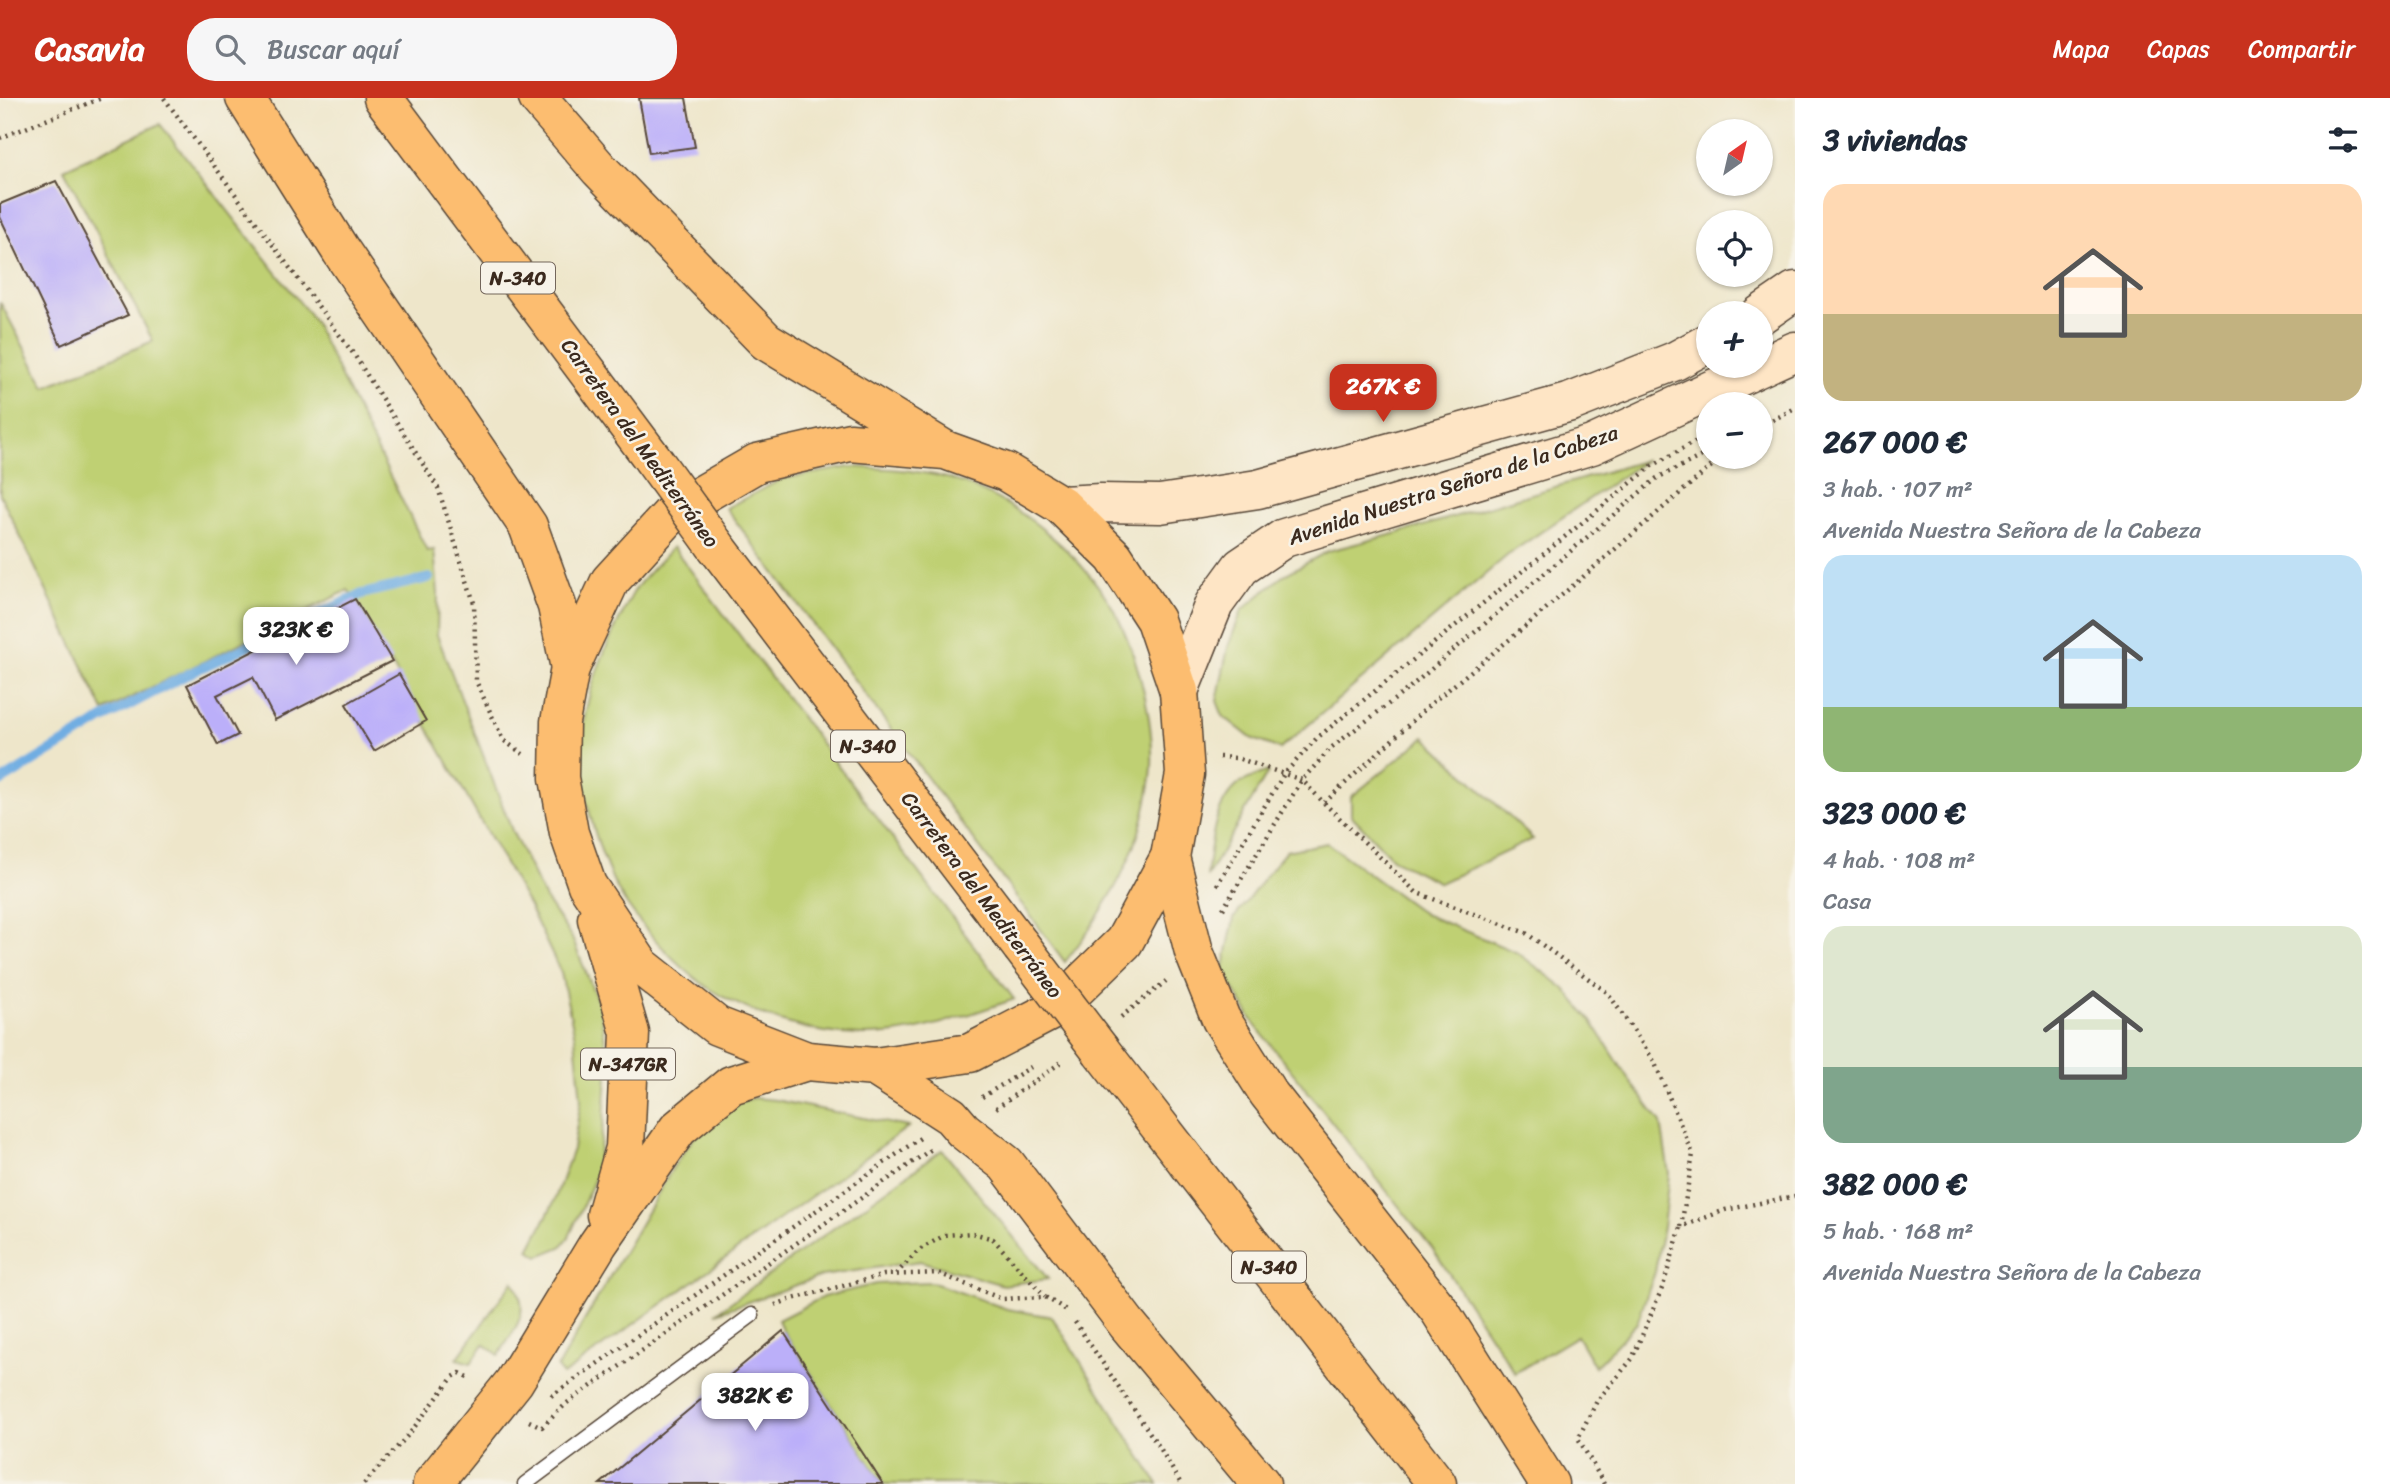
<!DOCTYPE html>
<html lang="es">
<meta charset="utf-8">
<style>
:root{--surface:#fff;--page:#f6f6f7;--text:#1f2937;--muted:#747a83;--accent:#c8321e}
body{margin:0;font-family:Sriracha,sans-serif;background:var(--page);color:var(--text);height:100vh;display:flex;flex-direction:column;font-size:26px;white-space:nowrap}
*{box-sizing:border-box;margin:0}
p{font-size:23px;color:var(--muted)}
.icon{flex:none;width:38px;height:38px;fill:none;stroke:currentColor;stroke-width:2;stroke-linecap:round;stroke-linejoin:round}
.map{position:relative;flex:1;overflow:hidden}
.details{display:flex;flex-direction:column;background:var(--surface);width:595px}
.details>*{flex:none}
.needle{width:46px;rotate:34deg}
.buttons{position:absolute;left:1696px;top:21px;display:grid;gap:14px}
.buttons a{display:grid;place-items:center;width:77px;height:77px;border-radius:50%;background:var(--surface);box-shadow:0 2px 5px #0004;font-size:35px}
.price{position:absolute;translate:-50% -60px;padding:0 16px;border-radius:14px;background:#fff;color:#222;font-size:23px;line-height:46px;filter:drop-shadow(0 2px 4px #0008)}
.price::after{content:'';position:absolute;left:50%;top:42px;width:21px;height:16px;margin-left:-10px;background:inherit;clip-path:polygon(0 0,100% 0,50% 100%)}
.price.on{background:var(--accent);color:#fff}
ul{padding:0;list-style:none}
li{display:grid;align-content:center;gap:14px;height:371px;padding:0 28px}
li span{display:grid;place-items:center;height:217px;border-radius:21px;color:#555}
li>.icon{margin-inline-start:auto}
span .icon{width:126px;height:126px;fill:#fffc;stroke-width:1}
li b{font-size:30px}
h2{display:flex;justify-content:space-between;align-items:center;height:84px;padding:0 28px;font-size:30px}
header{display:flex;align-items:center;gap:42px;box-sizing:border-box;height:98px;padding:0 35px;background:var(--accent);color:#fff}
header strong{font-size:33px}
nav{display:flex;gap:38px;margin-inline-start:auto;font-size:24px}
.search{width:490px;height:63px;background:var(--page);display:flex;align-items:center;gap:18px;box-sizing:border-box;padding:0 24px;border-radius:28px;color:var(--muted);font-size:26px}
main{display:flex;flex:1;min-height:0}
.map>svg:first-child{display:block}
</style>
<header>
<strong>Casavia</strong>
<div class="search"><svg class="icon" aria-label="search" viewBox="0 0 24 24"><circle cx="10" cy="10" r="6"/><path d="M15 15l6 6"/></svg>Buscar aquí</div>
<nav><a>Mapa</a><a>Capas</a><a>Compartir</a></nav>
</header>
<main>
<div class="map">
<svg width="1795" height="1386" viewBox="0 0 1795 1386">
<rect width="100%" height="100%" fill="#f7f3e8"/>
<filter id="ink" filterUnits="userSpaceOnUse"><feTurbulence type="fractalNoise" baseFrequency=".0143" numOctaves="2"/><feDisplacementMap in="SourceGraphic" scale="14" xChannelSelector="R" yChannelSelector="G"/><feConvolveMatrix kernelMatrix="1 2 1 2 8 2 1 2 1" color-interpolation-filters="sRGB"/></filter>
<filter id="wash" filterUnits="userSpaceOnUse"><feTurbulence type="fractalNoise" baseFrequency=".00686" numOctaves="4" result="noise"/><feDisplacementMap in="SourceGraphic" scale="28" xChannelSelector="R" yChannelSelector="G"/><feGaussianBlur stdDeviation="1.57" result="paint"/><feColorMatrix in="noise" values="0 0 0 0 0 0 0 0 0 0 0 0 0 0 0 0 0 1.4 0 .05"/><feComposite in="paint" operator="in"/></filter>
<g filter="url(#wash)">
<rect width="100%" height="100%" fill="#eee6ca"/>
<g fill="#bfd073" stroke="#7d7d48" stroke-width="2">
<path d="M160 26 312 220 427 453 434 452 438 495 437 537 513 735 544 799 572 840 600 909 608 964 604 1020 596 1078 569 1139 561 1149 539 1158 529 1152 553 1106 573 1051 581 1002 575 939 561 875 530 810 355 501 348 492 104 613 0 396V204L45 289 153 243 64 71Z"/>
<path d="M1646 362 1509 456 1280 651 1251 640 1223 618 1217 603 1228 549 1242 512 1284 477 1328 453 1406 433Z"/>
<path d="M850 369C892 371 936 372 975 390 1026 412 1072 451 1104 496 1134 539 1154 617 1152 668 1151 686 1145 714 1140 731 1125 780 1096 825 1065 864L726 410 782 381Z"/>
<path d="M673 449 1014 901H1015C966 917 918 937 866 937 813 938 754 918 710 891 683 874 646 834 628 808 610 783 599 750 591 720 584 695 578 668 581 642 586 597 601 556 622 517 627 507 631 497 637 489 648 475 661 462 673 449Z"/>
<path d="M1425 639 1533 741 1440 785 1394 762 1351 717V699Z"/>
<path d="M1268 673V674L1207 779C1211 749 1212 708 1238 687 1246 681 1258 677 1268 673Z"/>
<path d="M1327 745 1424 816 1518 855 1564 890 1591 922 1626 977 1661 1025 1669 1076 1663 1129 1655 1174 1637 1225 1595 1269 1577 1238 1515 1275 1432 1150 1255 927 1223 873 1234 820 1269 774 1286 753Z"/>
<path d="M754 1000 775 1002 908 1029 563 1277 557 1270 675 1066 699 1033 731 1006Z"/>
<path d="M942 1052 1048 1181 1003 1187 920 1163 822 1178 716 1215Z"/>
<path d="M513 1183C532 1216 516 1227 499 1257L484 1246 471 1265 457 1261Z"/>
<path d="M931 1184 1007 1211 1052 1219 1158 1386H883L783 1233 778 1222 823 1199 876 1186Z"/>
</g>
<g fill="none" stroke-linecap="round" stroke-linejoin="round">
<path stroke="#70ade2" stroke-width="10" d="M0 684 103 621 192 574 362 496 429 480"/>
</g>
<g id="blocks">
<g fill="#bbaff9">
<path d="M639 0H686L695 49 649 55Z"/>
<path d="M56 83 128 217 61 247 0 119V106Z"/>
<path d="M355 501 392 563 275 622 253 579 217 597 238 637 218 647 187 587Z"/>
<path d="M399 576 426 623 374 653 346 606Z"/>
<path d="M783 1233 883 1386H600Z"/>
</g>
</g>
</g>
<g filter="url(#ink)">
<use href="#blocks" fill-opacity="0" stroke="#564638" stroke-width="2"/>
<g fill="none" stroke-linecap="round" stroke-linejoin="round">
<defs>
<path id="service" d="M525 1386 752 1217"/>
<g id="secondary">
<path d="M1760 217 1795 193"/>
<path d="M1061 407 1101 405 1160 406 1258 391 1571 304 1675 263 1708 245"/>
<path d="M1179 593 1214 506 1241 469 1284 440 1592 347 1795 253"/>
</g>
<g id="trunk">
<path d="M245 0 341 153 528 428 557 508 570 570"/>
<path d="M383 0 652 360"/>
<path d="M538 0 599 71 766 243 945 352 1006 374 1061 407 1114 459 1155 522 1179 593 1185 676 1170 759 1124 844 1055 911 970 955 875 969 807 963 717 928 641 868 587 787 569 735 559 680 560 624 570 570 610 483 674 413 757 365 850 344 945 352"/>
<path d="M715 447 1021 848"/>
<path d="M1170 759 1194 854 1221 921 1268 995 1439 1212 1549 1386"/>
<path d="M597 821 630 935 625 1050 606 1117"/>
<path d="M1101 953 1437 1386"/>
<path d="M875 969 951 1018 963 1032 1006 1066 1127 1226 1261 1386"/>
<path d="M432 1386 514 1284 598 1146 678 1031 731 987 807 963"/>
</g>
</defs>
<use href="#service" stroke="#564638" stroke-width="17"/>
<use href="#secondary" stroke="#564638" stroke-width="41"/>
<use href="#trunk" stroke="#564638" stroke-width="41"/>
<g stroke="#564638" stroke-width="4.5" stroke-dasharray="2 5" stroke-linecap="butt">
<path d="M164 0 355 258 438 390 474 505 476 583 503 642 523 656"/>
<path d="M0 40 102 0"/>
<path d="M1760 329 1795 310"/>
<path d="M1219 659 1237 660 1302 682 1324 705 1433 604 1526 528 1722 359"/>
<path d="M1324 705 1417 795 1526 835 1608 895 1654 963 1693 1056 1681 1129 1725 1112 1795 1098"/>
<path d="M1217 787 1284 676 1317 640 1652 368 1698 342"/>
<path d="M1223 811 1302 682 1332 649 1403 595 1657 380 1708 355"/>
<path d="M1121 919 1166 883"/>
<path d="M982 999 1031 969"/>
<path d="M996 1010 1063 963"/>
<path d="M896 1176 919 1152 945 1137 973 1135 993 1141 1045 1199"/>
<path d="M775 1207 789 1202 884 1177 938 1175 1002 1201 1045 1199 1068 1213"/>
<path d="M1075 1224 1160 1350 1181 1386"/>
<path d="M551 1298 920 1040"/>
<path d="M529 1323 542 1329 567 1305 933 1050"/>
<path d="M364 1386 409 1336 453 1279 460 1275 472 1281"/>
<path d="M1604 1386 1578 1340 1597 1303 1632 1261 1663 1188 1681 1129"/>
</g>
<use href="#service" stroke="#fff" stroke-width="14"/>
<use href="#secondary" stroke="#fee5c5" stroke-width="38"/>
<use href="#trunk" stroke="#fcbd6f" stroke-width="38"/>
<defs>
<g id="trunk-bridge">
<path d="M652 360 715 447"/>
<path d="M1021 848 1101 953"/>
</g>
</defs>
<use href="#trunk-bridge" stroke="#564638" stroke-width="41" stroke-linecap="butt"/>
<use href="#trunk-bridge" stroke="#fcbd6f" stroke-width="38"/>
</g>
</g>
<g text-anchor="middle" stroke-width="5" stroke-linejoin="round" paint-order="stroke">
<g fill="#f7f3e8" stroke="#73665b" stroke-width="2">
<rect x="481" y="164.5" width="74" height="31" rx="5"/>
<rect x="831" y="632.5" width="74" height="31" rx="5"/>
<rect x="581" y="950.5" width="94" height="31" rx="5"/>
<rect x="1232" y="1153.5" width="74" height="31" rx="5"/>
</g>
<g font-size="19" font-weight="bold" fill="#3b2a1e">
<text x="518" y="187">N-340</text>
<text x="868" y="655">N-340</text>
<text x="628" y="973">N-347GR</text>
<text x="1269" y="1176">N-340</text>
</g>
<g font-size="21" fill="#3b2a1e" stroke="#f7f3e8">
<text transform="translate(640 345) rotate(54)" y="7">Carretera del Mediterráneo</text>
<text transform="translate(1453 387) rotate(-18)" y="7">Avenida Nuestra Señora de la Cabeza</text>
<text transform="translate(982 797) rotate(53)" y="7">Carretera del Mediterráneo</text>
</g>
</g>
</svg>
<div class="buttons">
<a><svg class="needle" viewBox="-14 -14 28 28"><path d="M0-13l5 13h-10z" fill="#e53935"/><path d="M0 13l5-13h-10z" fill="#747a83"/></svg></a>
<a><svg class="icon" aria-label="locate" viewBox="0 0 24 24"><circle cx="12" cy="12" r="6"/><path d="M12 2v4M12 18v4M2 12h4M18 12h4"/></svg></a>
<a>+</a>
<a>−</a>
</div>
<b class="price on" style="left:1383px;top:326px">267K €</b>
<b class="price" style="left:296px;top:569px">323K €</b>
<b class="price" style="left:755px;top:1335px">382K €</b>
</div>
<section class="details">
<h2>3 viviendas<svg class="icon" aria-label="filters" viewBox="0 0 24 24"><path d="M4 7h16M4 17h16"/><circle cx="9" cy="7" r="2"/><circle cx="15" cy="17" r="2"/></svg></h2>
<ul>
<li><span style="background:linear-gradient(#ffd9b3 60%,#c2b280 0)"><svg class="icon" aria-label="home" viewBox="0 0 24 24"><path d="M3 11l9-7 9 7M6 9v11h12V9"/></svg></span><div><b>267 000 €</b><p>3 hab. · 107 m²</p><p>Avenida Nuestra Señora de la Cabeza</p></div></li>
<li><span style="background:linear-gradient(#bfe0f5 70%,#8fb573 0)"><svg class="icon" aria-label="home" viewBox="0 0 24 24"><path d="M3 11l9-7 9 7M6 9v11h12V9"/></svg></span><div><b>323 000 €</b><p>4 hab. · 108 m²</p><p>Casa</p></div></li>
<li><span style="background:linear-gradient(#dfe7d0 65%,#7fa58c 0)"><svg class="icon" aria-label="home" viewBox="0 0 24 24"><path d="M3 11l9-7 9 7M6 9v11h12V9"/></svg></span><div><b>382 000 €</b><p>5 hab. · 168 m²</p><p>Avenida Nuestra Señora de la Cabeza</p></div></li>
</ul>
</section>
</main>
